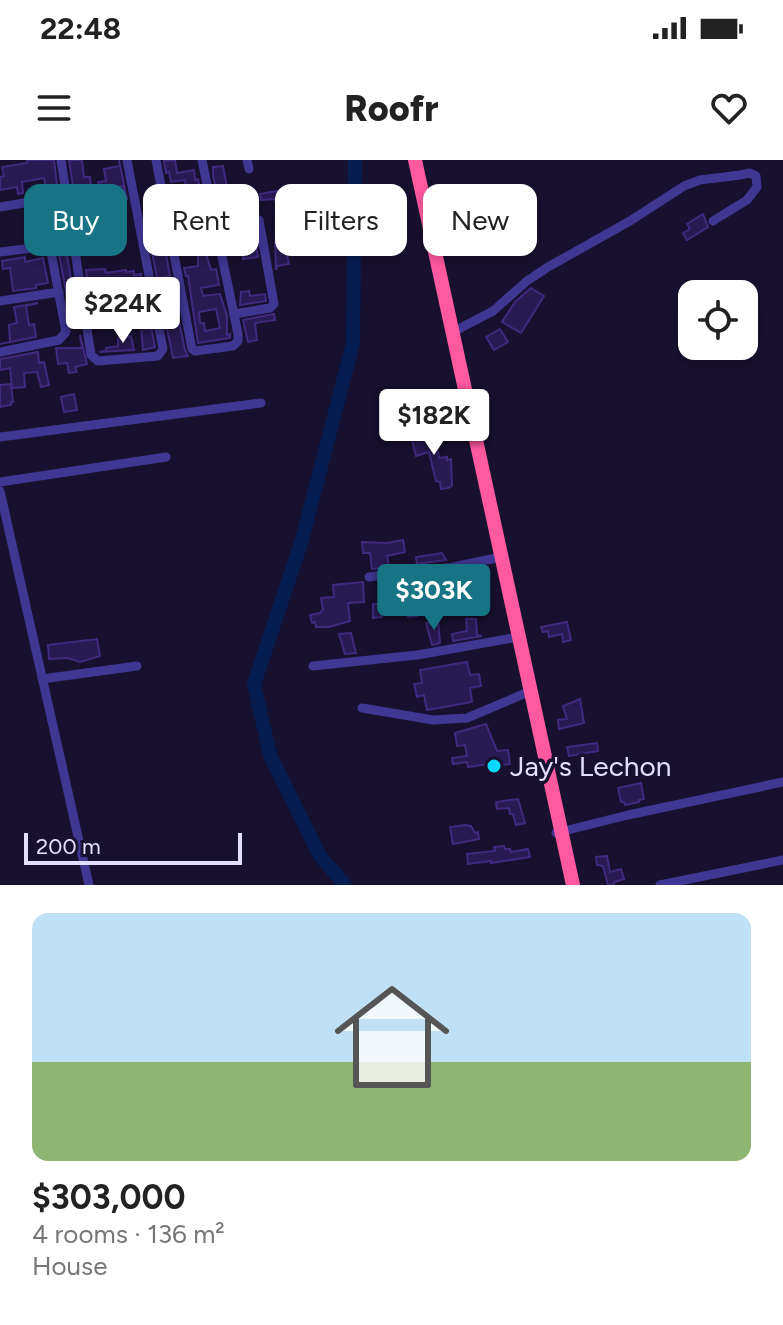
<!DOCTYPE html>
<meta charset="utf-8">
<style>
:root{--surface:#fff;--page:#f2f2f2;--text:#222;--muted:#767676;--accent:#177485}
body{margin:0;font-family:Figtree,sans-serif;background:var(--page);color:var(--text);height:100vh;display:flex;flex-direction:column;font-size:30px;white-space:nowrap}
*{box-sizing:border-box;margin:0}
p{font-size:26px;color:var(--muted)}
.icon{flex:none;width:44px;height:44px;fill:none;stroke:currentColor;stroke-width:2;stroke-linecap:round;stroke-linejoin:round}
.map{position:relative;height:725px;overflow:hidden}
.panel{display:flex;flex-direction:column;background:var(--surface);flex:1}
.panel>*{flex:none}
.top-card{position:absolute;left:24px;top:24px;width:736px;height:72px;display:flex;gap:16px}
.buttons{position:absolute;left:678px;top:120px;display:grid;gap:16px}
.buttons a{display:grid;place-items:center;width:80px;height:80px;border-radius:16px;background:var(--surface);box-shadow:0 4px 12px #0003;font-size:40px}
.scale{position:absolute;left:24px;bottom:20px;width:218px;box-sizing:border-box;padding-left:8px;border:4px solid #e4deff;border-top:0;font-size:22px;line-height:28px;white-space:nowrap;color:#e4deff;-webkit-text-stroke:6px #17102f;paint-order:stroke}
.price{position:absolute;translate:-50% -68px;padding:0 18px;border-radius:8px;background:#fff;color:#222;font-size:26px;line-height:52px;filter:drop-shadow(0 2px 4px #0008)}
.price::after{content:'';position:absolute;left:50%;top:48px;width:24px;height:18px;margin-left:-12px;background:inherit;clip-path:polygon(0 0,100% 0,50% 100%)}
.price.on{background:var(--accent);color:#fff}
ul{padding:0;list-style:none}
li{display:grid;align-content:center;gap:16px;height:424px;padding:0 32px}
li span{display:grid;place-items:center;height:248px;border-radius:16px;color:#555}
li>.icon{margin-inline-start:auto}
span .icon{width:144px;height:144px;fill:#fffc;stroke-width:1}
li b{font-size:34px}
.tag{padding:0 28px;border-radius:16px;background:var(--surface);box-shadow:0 4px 12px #0003;font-size:28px;line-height:72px}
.tag.on{background:var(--accent);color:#fff}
.status{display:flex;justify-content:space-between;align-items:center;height:56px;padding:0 40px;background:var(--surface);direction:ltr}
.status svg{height:22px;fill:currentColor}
header{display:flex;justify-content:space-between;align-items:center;height:104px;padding:0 32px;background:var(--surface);font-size:36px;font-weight:800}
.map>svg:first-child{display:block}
</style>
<div class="status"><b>22:48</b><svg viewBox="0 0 49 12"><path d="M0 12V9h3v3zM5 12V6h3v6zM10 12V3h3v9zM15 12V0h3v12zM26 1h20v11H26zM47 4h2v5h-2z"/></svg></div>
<header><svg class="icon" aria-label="menu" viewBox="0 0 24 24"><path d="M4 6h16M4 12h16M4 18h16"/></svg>Roofr<svg class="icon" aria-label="heart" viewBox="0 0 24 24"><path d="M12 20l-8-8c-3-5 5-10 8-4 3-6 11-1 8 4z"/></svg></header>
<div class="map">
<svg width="783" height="725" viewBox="0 0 783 725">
<rect width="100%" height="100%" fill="#17102f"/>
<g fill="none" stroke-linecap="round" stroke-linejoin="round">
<path stroke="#061d52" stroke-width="14" d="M345 725 320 696 270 595 254 524 302 380 353 183 355 0"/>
</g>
<g fill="#281a52" stroke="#402a80" stroke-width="2" fill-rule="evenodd">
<path d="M27 0H54L62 67 55 68 50 44 57 40 54 27 46 28 44 18 22 22 23 33 18 34 17 27 0 30V17L4 16 2 7 27 3Z"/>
<path d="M69 0H82L84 17H90L91 25 73 27Z"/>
<path d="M119 0 127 39H126L123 26 99 29 98 22 106 21 104 9 120 6Z"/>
<path d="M175 0 177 13 194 10 195 20 198 19 208 68 205 69 207 77 201 78 197 50 184 52 185 55 176 57 174 42 184 41 187 35 185 20 171 22 169 12 166 13 164 1Z"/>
<path d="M223 6 231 48 227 49 229 60 233 79 238 78 239 88 228 90 219 44 222 43 220 30 216 28 213 16V7Z"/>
<path d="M289 29 293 60 281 62 279 45H276L275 39 261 40 260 34Z"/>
<path d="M703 54 708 67 687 80 683 73 690 69 687 64Z"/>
<path d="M158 69 164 83 170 116 157 118 148 71Z"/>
<path d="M255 80 258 97 243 99 241 82Z"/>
<path d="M284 82 289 104 277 106 276 110 275 83Z"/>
<path d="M65 83 79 166 73 168 57 84Z"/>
<path d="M204 87 211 110 216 109 219 125 201 128 203 136 220 134 227 156V175L230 174V178L198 183 188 116H186L184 108 198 106V88ZM216 149 220 168 205 171 204 163H200L199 152Z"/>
<path d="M25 97V102L43 98 48 123 36 125V128L13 131 10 108 3 109 2 101Z"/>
<path d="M105 109 106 113 126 110V112L134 111V115L141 114V133L146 139 149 155 137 157 136 145 131 140 124 141 122 127 118 125V121L88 124 86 110Z"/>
<path d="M531 128 544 136 521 173 502 162 515 142Z"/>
<path d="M249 131 250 136 265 134 266 141 240 145 241 132Z"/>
<path d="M173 134 176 157H178L185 190 188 196 173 198 160 135Z"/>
<path d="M38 143 26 146 29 165 34 164 36 177 0 184 10 182 9 165 17 163 14 147Z"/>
<path d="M91 144 93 148 104 147 106 152H109V157L117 156 118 164 94 168Z"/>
<path d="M274 154 275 160 255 163 257 180 248 182 243 160Z"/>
<path d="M151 166 155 187 143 190 141 167Z"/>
<path d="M500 169 508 182 494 190 486 177Z"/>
<path d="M80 175 87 204 75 207 77 212 69 213 67 203 58 204 56 188H82Z"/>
<path d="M131 176 134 190 99 192 106 191V188L118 186V178Z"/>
<path d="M38 192 39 203 44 202 49 225 41 227 37 212 24 213 25 227 12 228 10 208 0 210V199Z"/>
<path d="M11 224 13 242H11V245L0 247V225Z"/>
<path d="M74 234 77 250 64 252 61 237Z"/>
<path d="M433 266 439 298 447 297V300L451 299 452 326 448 328 441 329 440 322 436 321 429 292 416 296 411 276 425 273 423 269Z"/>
<path d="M403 380 405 392 387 396 389 407 372 409 370 393H363L362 382 387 383Z"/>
<path d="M442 393 446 400 417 404 416 397Z"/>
<path d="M363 422 364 442 348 443 350 461 329 467H316L315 462 312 463 310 455 320 453 323 450 321 438 334 437 333 425Z"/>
<path d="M470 424 472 434 476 432 479 442 463 447 423 452 422 445 428 444 427 440 443 438V443L456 440 459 438 457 428Z"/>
<path d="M402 441V445H416L417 456 408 457 405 453H399V450H380L382 457 373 458V444H394L393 442Z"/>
<path d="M466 459H476L477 475 482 476 453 481 452 474 467 471Z"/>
<path d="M438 461 440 483 432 485 426 463Z"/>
<path d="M567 462 571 480 563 482 562 474 549 477 548 471 543 472 541 467Z"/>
<path d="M351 473 356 493 345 494 339 474Z"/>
<path d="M97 479 100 496 80 502 68 498 49 499 48 485Z"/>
<path d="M467 502 470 515 479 514 481 526 470 528 472 542 427 550 424 535 417 537 414 524 422 523 420 510Z"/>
<path d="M580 539 584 563 559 569 558 560 567 559 563 546Z"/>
<path d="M486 564 497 591 508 590 510 604 502 605 501 602 468 607 467 602 453 604 452 598 467 596 465 585 457 586 455 573Z"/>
<path d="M597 583 598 591 569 596 567 587Z"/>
<path d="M641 623 644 639 639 640V642L625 645 624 642H621L618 628Z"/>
<path d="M518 639 525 663 516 665 513 654H510L509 648 497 649 496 642Z"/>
<path d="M465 665 471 666 475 673 478 672 479 679 453 684 450 667Z"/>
<path d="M504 686 505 689H510L511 692 528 689 530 697 491 703V701L468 704 467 694 495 691 494 687Z"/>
<path d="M607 696 610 712 621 709 624 719 614 722V725H608L603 706 597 705 596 697Z"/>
</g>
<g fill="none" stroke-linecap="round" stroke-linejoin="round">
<g stroke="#3f3792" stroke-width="9">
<path d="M61 0 91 195 98 201 158 196 163 189 127 0"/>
<path d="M156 0 192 189 195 191 233 186 238 181V174L202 0"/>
<path d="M247 0 249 9"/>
<path d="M0 47 35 41 42 44 66 172 59 180 0 192"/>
<path d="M0 92 50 86"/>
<path d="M0 141 59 132"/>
<path d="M234 154 270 148 274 144 259 60"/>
<path d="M453 172 493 151 527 121 548 107 630 61 684 26 700 20 740 15 750 13 756 16 757 27 747 40 713 61"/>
<path d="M0 277 261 243"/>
<path d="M0 322 166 297"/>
<path d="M0 331 89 725"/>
<path d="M369 417 453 407 496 398"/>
<path d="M313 506 417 495 513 478"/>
<path d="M42 519 137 506"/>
<path d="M362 548 433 560 467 558 526 533"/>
<path d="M556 673 628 655 783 622"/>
<path d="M660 725 783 700"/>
</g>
<path stroke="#ff599f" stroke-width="14" d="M415 0 573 725"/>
</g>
<circle fill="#0ad9ff" stroke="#17102f" stroke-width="3" cx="494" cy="606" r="8"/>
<g text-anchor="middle" stroke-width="7" stroke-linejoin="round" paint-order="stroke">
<g font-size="28" fill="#e4deff" stroke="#17102f" text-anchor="start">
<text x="510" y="616">Jay's Lechon</text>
</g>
</g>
</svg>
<div class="buttons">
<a><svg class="icon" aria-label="locate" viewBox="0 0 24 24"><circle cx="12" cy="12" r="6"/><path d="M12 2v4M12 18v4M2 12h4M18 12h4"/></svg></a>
</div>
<div class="scale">200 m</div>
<b class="price" style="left:123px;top:185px">$224K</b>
<b class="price" style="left:434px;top:297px">$182K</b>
<b class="price on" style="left:434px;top:472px">$303K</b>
<div class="top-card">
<a class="tag on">Buy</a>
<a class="tag">Rent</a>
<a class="tag">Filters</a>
<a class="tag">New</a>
</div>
</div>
<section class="panel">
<ul>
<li><span style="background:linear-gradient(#bfe0f5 60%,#8fb573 0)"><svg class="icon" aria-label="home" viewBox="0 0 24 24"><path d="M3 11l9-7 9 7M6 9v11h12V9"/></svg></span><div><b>$303,000</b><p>4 rooms · 136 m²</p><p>House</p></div></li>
</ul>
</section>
